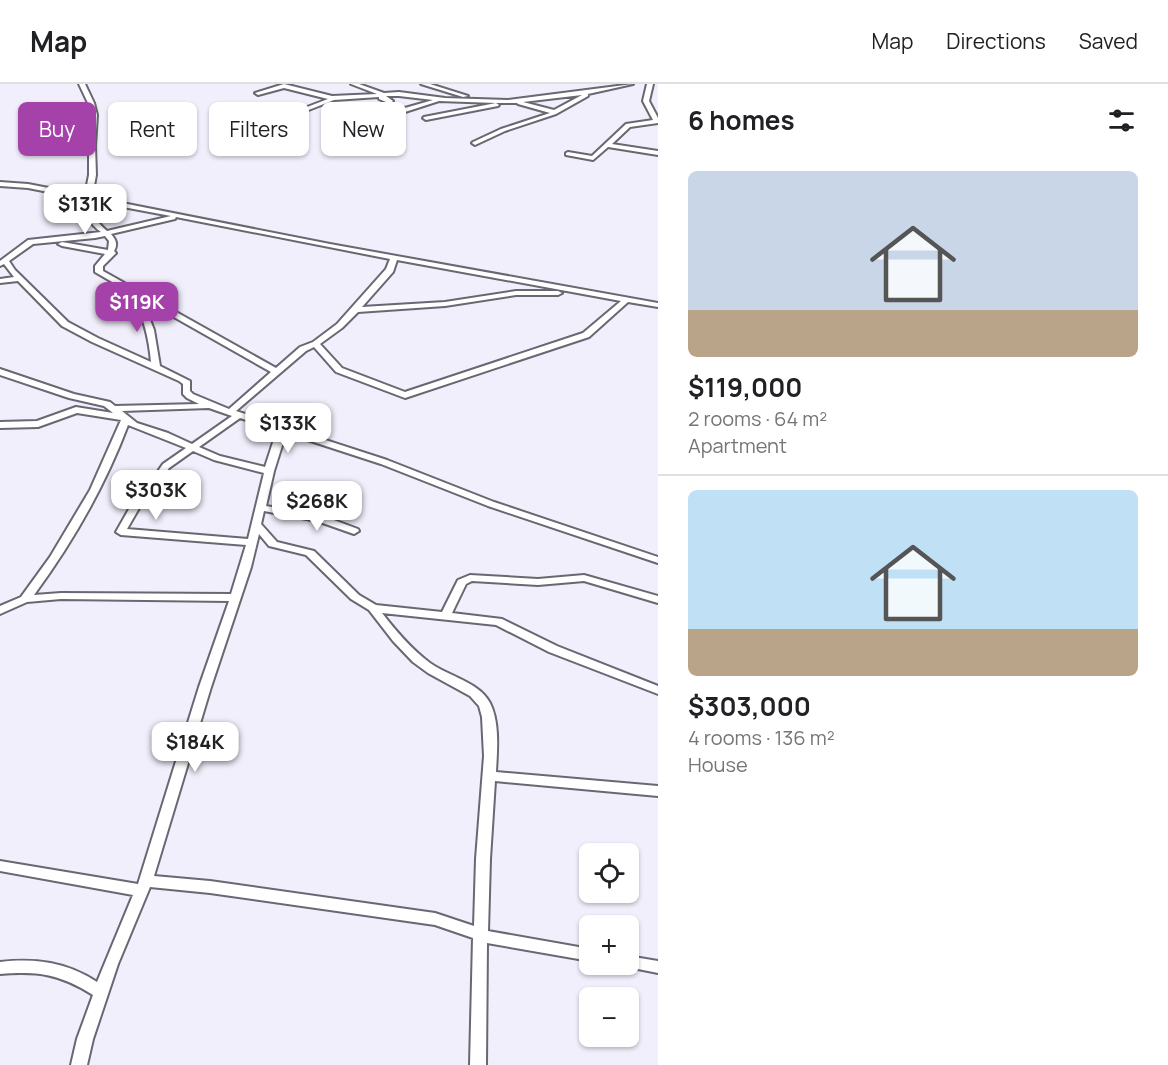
<!DOCTYPE html>
<meta charset="utf-8">
<style>
:root{--surface:#fff;--page:#f2f2f2;--text:#202124;--muted:#757577;--line:#e0e0e0;--accent:#a442a9}
body{margin:0;font-family:Manrope,sans-serif;background:var(--page);color:var(--text);height:100vh;display:flex;flex-direction:column;font-size:22px;white-space:nowrap}
*{box-sizing:border-box;margin:0}
p{font-size:20px;color:var(--muted)}
.icon{flex:none;width:33px;height:33px;fill:none;stroke:currentColor;stroke-width:2;stroke-linecap:round;stroke-linejoin:round}
.map{position:relative;flex:1;overflow:hidden}
.details{display:flex;flex-direction:column;background:var(--surface);width:510px}
.details>*{flex:none}
.hud{position:absolute;left:18px;top:18px;width:549px;height:54px;display:flex;gap:12px}
.controls{position:absolute;left:579px;top:759px;display:grid;gap:12px}
.controls a{display:grid;place-items:center;width:60px;height:60px;border-radius:9px;background:var(--surface);box-shadow:0 2px 4px #0004;font-size:30px}
.price{position:absolute;translate:-50% -51px;padding:0 14px;border-radius:12px;background:#fff;color:#222;font-size:20px;line-height:39px;filter:drop-shadow(0 2px 3px #0008)}
.price::after{content:'';position:absolute;left:50%;top:36px;width:18px;height:14px;margin-left:-9px;background:inherit;clip-path:polygon(0 0,100% 0,50% 100%)}
.price.on{background:var(--accent);color:#fff}
ul{padding:0;list-style:none}
li{display:grid;align-content:center;gap:12px;height:318px;padding:0 30px}
li+li{border-top:2px solid var(--line)}
li span{display:grid;place-items:center;height:186px;border-radius:9px;color:#555}
li>.icon{margin-inline-start:auto}
span .icon{width:108px;height:108px;fill:#fffc;stroke-width:1}
li b{font-size:26px}
h2{display:flex;justify-content:space-between;align-items:center;height:72px;padding:0 30px;font-size:26px}
.pill{padding:0 21px;border-radius:9px;background:var(--surface);box-shadow:0 2px 4px #0004;font-size:21px;line-height:54px}
.pill.on{background:var(--accent);color:#fff}
header{display:flex;align-items:center;gap:36px;box-sizing:border-box;height:84px;padding:0 30px;background:var(--surface);border-bottom:2px solid var(--line)}
header strong{font-size:28px}
nav{display:flex;gap:33px;margin-inline-start:auto;font-size:21px}
main{display:flex;flex:1;min-height:0}
.map>svg:first-child{display:block}
</style>
<header>
<strong>Map</strong>
<nav><a>Map</a><a>Directions</a><a>Saved</a></nav>
</header>
<main>
<div class="map">
<svg width="658" height="981" viewBox="0 0 658 981">
<rect width="100%" height="100%" fill="#f2effc"/>
<g fill="none" stroke-linecap="round" stroke-linejoin="round">
<defs>
<g id="minor">
<path d="M79 0H85L94 19 97 31 95 62 96 91 92 113 330 160 658 219V223L628 218 589 253 405 314 336 288 314 263 306 267 236 327 387 376 494 418 658 473V479L488 422 381 380 286 349 274 387 266 422 323 432 358 445 359 447 354 450 317 437 264 427 261 440 277 458 314 467 359 511 376 521 442 528 458 496 470 491 538 495 584 491 658 512V519L584 497 538 501 472 497 466 500 452 529 502 535 557 562 658 602V610L549 568 496 541 382 529C396 547 411 565 430 579 448 592 479 598 490 619 500 639 497 667 496 688L658 702V712L495 697 490 775 488 847 590 865V877L487 859 486 981H470L473 854 435 841 210 809 150 803 118 880 93 955 87 981H71L77 955 93 911C60 890 38 887 0 890V878C36 874 66 878 97 898L133 811 0 787V777L138 800 199 603 229 517 61 515 27 518 0 530V522L21 513 50 473 90 406 121 336 77 329 38 343 0 344V338L37 337 76 323 113 329 104 322 69 314 0 291V285L74 310 110 318 115 322 199 320 187 314 183 310V300L179 297 92 258 62 242 18 197 0 199V195L14 193 4 180 0 182V177L28 156 101 148C90 140 83 129 84 115L28 104 0 102V98L28 100 85 111 89 91V62L91 31 88 19ZM91 117 171 132 107 147C97 138 90 130 91 117ZM176 133 390 175 386 185 337 240 313 258 300 263 276 284 103 187V182L116 169 114 167C118 160 116 156 111 150L175 135ZM105 152 109 157 108 166 62 158 58 160 62 162 105 170 95 182V188L133 210 132 212C144 233 149 255 151 278L98 254 68 238 15 186 9 177 33 160 95 154ZM397 176 621 217 583 249 405 308 342 284 320 260 342 244 358 228 445 222 516 211H558L562 209 558 207H516L445 218 362 223 393 188ZM142 215 271 288 229 325 193 310 190 307V297L160 282 154 246ZM209 324 232 332 192 360 168 349 137 339 122 327ZM240 334 277 346 265 383 220 372 199 363ZM128 341 186 364 163 380 145 406 133 418 116 448 121 451 246 461 231 510 61 509 34 511C73 458 105 402 128 341ZM193 367 214 376 264 389 248 455 127 445 142 419 151 410 169 384ZM259 450 269 462 306 471 351 515 369 526 393 557 413 578 428 589 470 612 479 622 482 633 484 672 476 775 474 842 435 829 210 797 154 792 211 603 251 483Z"/>
<path d="M284 0 332 12 377 10 351 0H359L384 9 399 8 445 14 508 16 633 0 588 10V12L556 30 505 47 475 61 472 59 473 58 501 45 550 29 518 20 517 19H496L499 21 498 22 426 36 423 34 424 33 496 19 439 17 405 28 383 23 382 22 386 18 379 15V13L334 16 296 31 294 30V28L328 15 284 4 258 11 255 9ZM582 11 554 26 523 18ZM386 12H399L433 16 405 24 389 21 393 17Z"/>
<path d="M421 0H430L468 12 463 13Z"/>
<path d="M647 0H653L649 17 658 34V39L630 43 612 60 658 67V71L608 63 593 76 566 71V69L568 68 592 72 626 40 653 36 643 17Z"/>
<path d="M628 872 658 877V889L623 882 622 880H628Z"/>
</g>
</defs>
<use href="#minor" stroke="#696771" stroke-width="4"/>
<use href="#minor" fill="#fff" fill-rule="evenodd"/>
</g>
</svg>
<div class="controls">
<a><svg class="icon" aria-label="locate" viewBox="0 0 24 24"><circle cx="12" cy="12" r="6"/><path d="M12 2v4M12 18v4M2 12h4M18 12h4"/></svg></a>
<a>+</a>
<a>−</a>
</div>
<b class="price" style="left:85px;top:151px">$131K</b>
<b class="price on" style="left:137px;top:249px">$119K</b>
<b class="price" style="left:288px;top:370px">$133K</b>
<b class="price" style="left:156px;top:437px">$303K</b>
<b class="price" style="left:317px;top:448px">$268K</b>
<b class="price" style="left:195px;top:689px">$184K</b>
<div class="hud">
<a class="pill on">Buy</a>
<a class="pill">Rent</a>
<a class="pill">Filters</a>
<a class="pill">New</a>
</div>
</div>
<section class="details">
<h2>6 homes<svg class="icon" aria-label="filters" viewBox="0 0 24 24"><path d="M4 7h16M4 17h16"/><circle cx="9" cy="7" r="2"/><circle cx="15" cy="17" r="2"/></svg></h2>
<ul>
<li><span style="background:linear-gradient(#c9d6e8 75%,#b9a48a 0)"><svg class="icon" aria-label="home" viewBox="0 0 24 24"><path d="M3 11l9-7 9 7M6 9v11h12V9"/></svg></span><div><b>$119,000</b><p>2 rooms · 64 m²</p><p>Apartment</p></div></li>
<li><span style="background:linear-gradient(#bfe0f5 75%,#b9a48a 0)"><svg class="icon" aria-label="home" viewBox="0 0 24 24"><path d="M3 11l9-7 9 7M6 9v11h12V9"/></svg></span><div><b>$303,000</b><p>4 rooms · 136 m²</p><p>House</p></div></li>
</ul>
</section>
</main>
